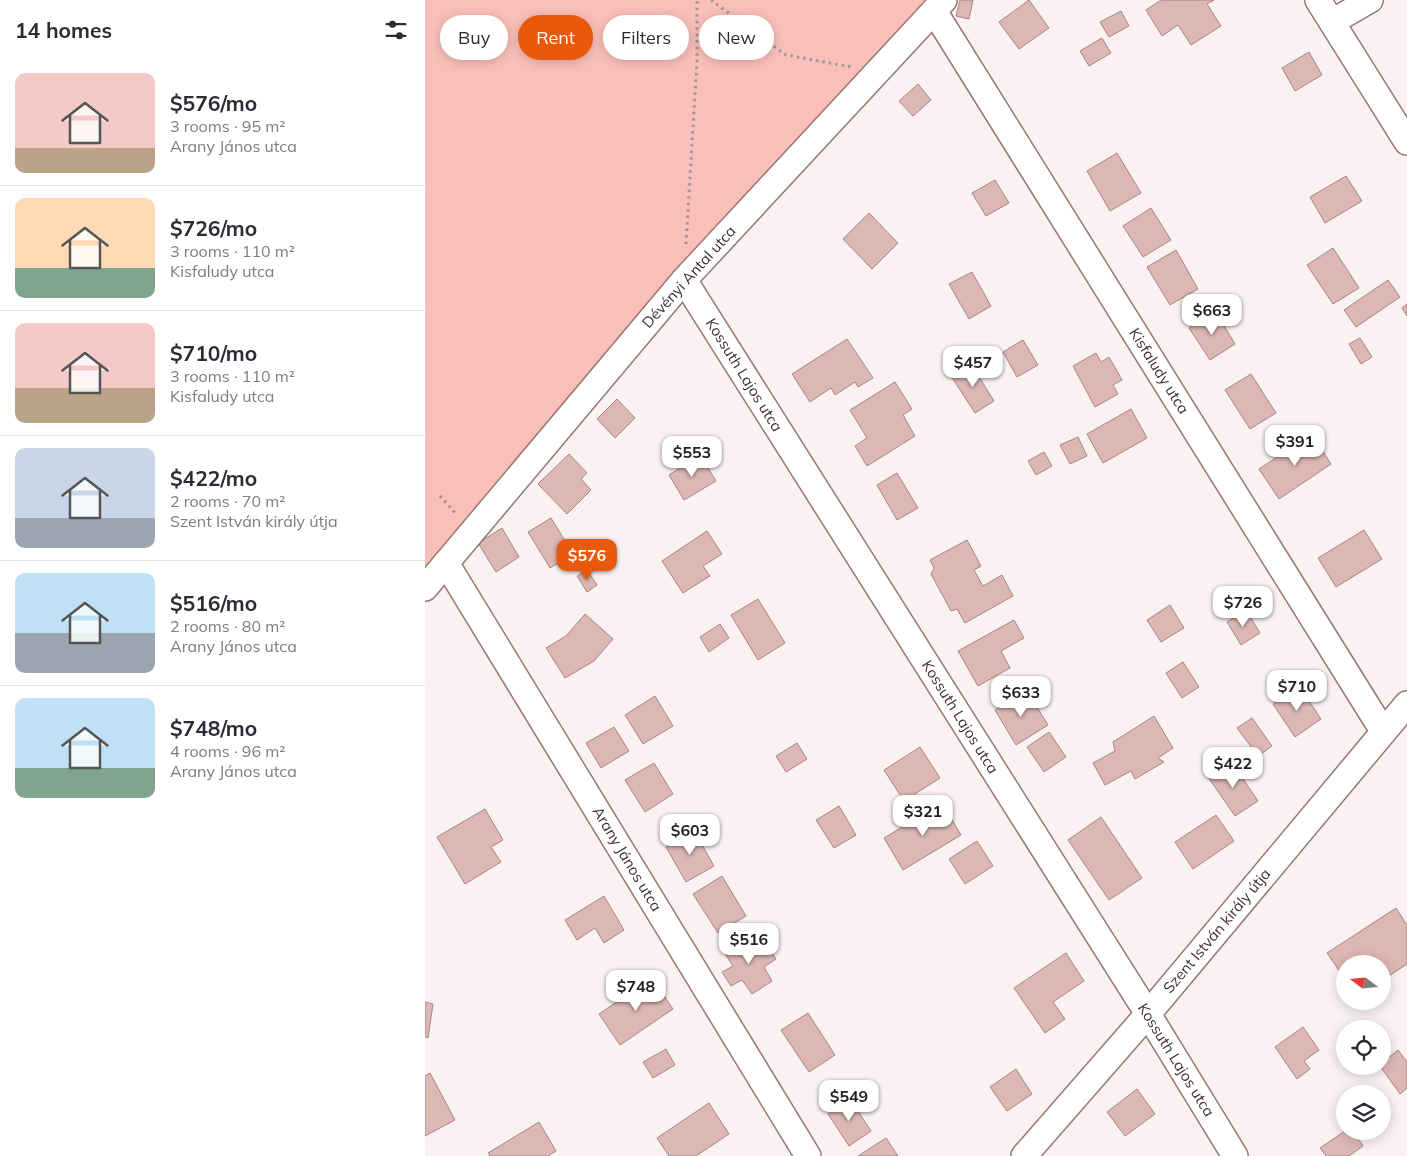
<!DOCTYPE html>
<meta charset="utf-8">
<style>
:root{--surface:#fff;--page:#f7f7f7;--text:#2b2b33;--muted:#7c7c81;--line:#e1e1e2;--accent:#ea580c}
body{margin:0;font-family:Mulish,sans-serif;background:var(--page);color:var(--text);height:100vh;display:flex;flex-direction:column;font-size:19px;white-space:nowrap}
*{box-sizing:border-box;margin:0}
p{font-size:16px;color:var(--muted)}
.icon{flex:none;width:28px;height:28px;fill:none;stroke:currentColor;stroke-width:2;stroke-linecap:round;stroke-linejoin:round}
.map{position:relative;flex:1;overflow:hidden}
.drawer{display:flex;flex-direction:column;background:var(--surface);width:425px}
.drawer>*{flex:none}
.banner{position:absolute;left:15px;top:15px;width:475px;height:45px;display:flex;gap:10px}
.needle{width:32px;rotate:286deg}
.buttons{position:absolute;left:911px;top:955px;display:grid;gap:10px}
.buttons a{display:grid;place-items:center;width:55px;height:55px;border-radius:50%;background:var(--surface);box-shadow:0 2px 12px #0003;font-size:25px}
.price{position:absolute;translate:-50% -42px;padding:0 11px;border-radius:10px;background:#fff;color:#222;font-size:16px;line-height:32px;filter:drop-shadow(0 1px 2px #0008)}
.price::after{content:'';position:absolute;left:50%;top:30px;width:15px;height:11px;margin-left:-8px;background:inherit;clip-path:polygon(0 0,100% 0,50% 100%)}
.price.current{background:var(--accent);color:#fff}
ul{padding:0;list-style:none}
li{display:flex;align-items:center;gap:15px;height:125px;padding:0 15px}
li+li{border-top:1px solid var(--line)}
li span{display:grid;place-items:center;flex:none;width:140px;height:100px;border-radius:10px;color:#555}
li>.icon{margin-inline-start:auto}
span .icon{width:60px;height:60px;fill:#fffc;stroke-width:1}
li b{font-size:21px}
h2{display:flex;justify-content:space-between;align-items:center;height:60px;padding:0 15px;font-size:21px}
.chip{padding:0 18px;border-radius:22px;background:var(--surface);box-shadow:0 2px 12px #0003;font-size:18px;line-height:45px}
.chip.current{background:var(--accent);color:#fff}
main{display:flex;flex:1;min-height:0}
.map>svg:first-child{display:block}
</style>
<main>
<section class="drawer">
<h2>14 homes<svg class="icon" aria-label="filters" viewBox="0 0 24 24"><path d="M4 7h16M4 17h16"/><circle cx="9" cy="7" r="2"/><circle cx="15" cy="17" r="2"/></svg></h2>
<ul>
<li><span style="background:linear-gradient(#f6c9c9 75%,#b9a48a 0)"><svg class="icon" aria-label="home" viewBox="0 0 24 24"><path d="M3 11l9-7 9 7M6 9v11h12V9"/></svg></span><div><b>$576/mo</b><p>3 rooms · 95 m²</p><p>Arany János utca</p></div></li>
<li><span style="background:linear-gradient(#ffd9b3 70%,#7fa58c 0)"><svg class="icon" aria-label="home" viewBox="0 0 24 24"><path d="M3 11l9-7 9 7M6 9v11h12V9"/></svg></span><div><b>$726/mo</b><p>3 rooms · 110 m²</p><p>Kisfaludy utca</p></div></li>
<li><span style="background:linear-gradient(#f6c9c9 65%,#b9a48a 0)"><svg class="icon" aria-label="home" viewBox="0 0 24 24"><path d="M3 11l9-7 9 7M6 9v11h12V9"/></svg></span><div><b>$710/mo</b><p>3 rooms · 110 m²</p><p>Kisfaludy utca</p></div></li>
<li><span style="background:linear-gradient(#c9d6e8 70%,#9aa5b1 0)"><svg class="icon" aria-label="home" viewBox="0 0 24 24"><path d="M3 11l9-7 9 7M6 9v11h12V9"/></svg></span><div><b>$422/mo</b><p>2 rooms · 70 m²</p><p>Szent István király útja</p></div></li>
<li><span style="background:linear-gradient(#bfe0f5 60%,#9aa5b1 0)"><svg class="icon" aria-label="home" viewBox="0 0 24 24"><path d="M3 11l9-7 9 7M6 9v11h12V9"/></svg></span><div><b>$516/mo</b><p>2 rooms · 80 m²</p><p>Arany János utca</p></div></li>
<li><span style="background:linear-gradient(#bfe0f5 70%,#7fa58c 0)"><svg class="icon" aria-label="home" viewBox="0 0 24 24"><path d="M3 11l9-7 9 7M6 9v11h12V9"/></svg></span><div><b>$748/mo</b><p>4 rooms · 96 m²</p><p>Arany János utca</p></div></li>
</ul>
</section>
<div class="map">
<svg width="982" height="1156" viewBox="0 0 982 1156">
<rect width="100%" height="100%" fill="#faf2f2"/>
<path fill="#fbbfb9" d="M0 0H519L0 587Z"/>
<g fill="#dcb7b3" stroke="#a88682">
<path d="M535 0H548L544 19 531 16Z"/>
<path d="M604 0 624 28 594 49 574 22Z"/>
<path d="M736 0H789L782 4 796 26 766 45 753 25 737 36 721 10Z"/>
<path d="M696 11 704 26 684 37 675 22Z"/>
<path d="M677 38 686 53 664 66 655 51Z"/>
<path d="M884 52 897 75 870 91 857 68Z"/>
<path d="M493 84 506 100 488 116 474 101Z"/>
<path d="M692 153 716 193 685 211 662 171Z"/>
<path d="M921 176 937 201 900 223 885 197Z"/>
<path d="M570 180 584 203 561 216 547 193Z"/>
<path d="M726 208 746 240 718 257 698 226Z"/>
<path d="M444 213 473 243 447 269 418 239Z"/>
<path d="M908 248 934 288 908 304 882 265Z"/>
<path d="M751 250 773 289 745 305 722 267Z"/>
<path d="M547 272 566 306 544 319 524 284Z"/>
<path d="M963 280 975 297 931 327 919 310Z"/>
<path d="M982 304V316L977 308Z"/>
<path d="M790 311 810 344 785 360 764 328Z"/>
<path d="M935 338 947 357 936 364 924 344Z"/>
<path d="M422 339 448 378 433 387 430 382 410 395 406 388 385 402 367 374Z"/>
<path d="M598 340 613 365 592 377 578 352Z"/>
<path d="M671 353 676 362 684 357 697 380 688 385 693 394 670 407 648 366Z"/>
<path d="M546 364 569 401 550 413 526 376Z"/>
<path d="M826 374 851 413 825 429 800 390Z"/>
<path d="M470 382 487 409 478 415 490 436 442 466 430 446 442 438 425 410Z"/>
<path d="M192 399 210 418 190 438 172 419Z"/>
<path d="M706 409 722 438 678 463 662 434Z"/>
<path d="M887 434 906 464 854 499 834 469Z"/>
<path d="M653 437 662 456 645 464 635 445Z"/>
<path d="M619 452 627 466 611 475 603 461Z"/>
<path d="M144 454 162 473 156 479 166 490 142 514 113 484Z"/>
<path d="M275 455 291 481 259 500 244 475Z"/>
<path d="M472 473 493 508 472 520 452 485Z"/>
<path d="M126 518 148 554 125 568 103 532Z"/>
<path d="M77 528 94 557 71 572 53 543Z"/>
<path d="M939 530 957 559 911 587 893 558Z"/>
<path d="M282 531 297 554 278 566 285 576 258 593 237 561Z"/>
<path d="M542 540 556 566 549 570 558 586 577 575 588 596 540 623 532 609 526 611 506 574 509 568 505 560Z"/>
<path d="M162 570 172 585 162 592 152 576Z"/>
<path d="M333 599 360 643 333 660 306 615Z"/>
<path d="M745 605 759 628 736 642 722 620Z"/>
<path d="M821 610 835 633 816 645 802 622Z"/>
<path d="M160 614 188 639 169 661 140 678 121 648 141 636Z"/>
<path d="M589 620 599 638 576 651 585 668 553 686 533 651Z"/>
<path d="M295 624 304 638 284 652 275 637Z"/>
<path d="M758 662 774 687 757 698 741 673Z"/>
<path d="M874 686 896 719 870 737 848 704Z"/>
<path d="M602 691 623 725 591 745 570 710Z"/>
<path d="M230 696 248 726 218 744 200 715Z"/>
<path d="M729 716 748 748 733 758 739 762 710 779 706 771 680 785 668 763 690 751 688 742Z"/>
<path d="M827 718 847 746 833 756 812 728Z"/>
<path d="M189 727 204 751 176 768 161 743Z"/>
<path d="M624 732 641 757 619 772 602 747Z"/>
<path d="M372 743 382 759 361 772 351 756Z"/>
<path d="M495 747 515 778 479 801 459 770Z"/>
<path d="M806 761 833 801 810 816 783 777Z"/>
<path d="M229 763 248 794 220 812 200 780Z"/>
<path d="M517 803 536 835 478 870 459 838Z"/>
<path d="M414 806 431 835 409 848 391 820Z"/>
<path d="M60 809 78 840 66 847 76 862 40 884 12 837Z"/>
<path d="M791 815 809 841 768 869 750 842Z"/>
<path d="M676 817 717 878 684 900 643 840Z"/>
<path d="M269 831 289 866 261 882 241 847Z"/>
<path d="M552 841 568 866 540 884 524 859Z"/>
<path d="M297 876 321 916 293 933 268 894Z"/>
<path d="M179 896 199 930 179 943 170 928 152 940 140 920Z"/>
<path d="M971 908 982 925V964L958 980V964H920V979L902 953Z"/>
<path d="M322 936 332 951 342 945 351 959 339 967 347 981 327 994 317 980 306 986 297 972 308 966 299 952Z"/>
<path d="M641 953 659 981 628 1002 640 1019 620 1033 589 988Z"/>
<path d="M227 978 248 1009 195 1045 174 1014Z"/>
<path d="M0 1002 8 1004 3 1038 0 1037Z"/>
<path d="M383 1013 410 1055 384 1072 356 1030Z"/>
<path d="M878 1027 894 1050 879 1061 885 1069 872 1079 850 1047Z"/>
<path d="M241 1049 250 1065 228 1078 218 1062Z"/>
<path d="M973 1050 982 1062V1088L975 1094 955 1066H958V1062Z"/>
<path d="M591 1069 607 1094 582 1111 565 1087Z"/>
<path d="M5 1073 30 1120 0 1136V1076Z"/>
<path d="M712 1089 730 1114 700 1136 682 1112Z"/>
<path d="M425 1099 446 1131 424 1146 403 1114Z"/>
<path d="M284 1103 304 1134 271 1156H244L232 1138Z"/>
<path d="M114 1122 131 1151 123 1156H65L63 1153Z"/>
<path d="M920 1131H928L938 1146 924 1156H901L895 1148Z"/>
<path d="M461 1138 473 1156H433Z"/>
</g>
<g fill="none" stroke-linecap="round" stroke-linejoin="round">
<defs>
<g id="street">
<path d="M893 0 982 142"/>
<path d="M509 11 958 731"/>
<path d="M907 22 945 0"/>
<path d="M259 280 723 1014 810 1156"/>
<path d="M21 563 383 1156"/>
<path d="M0 588 259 280 519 0"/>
<path d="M599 1156 723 1014 982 704"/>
</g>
</defs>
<use href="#street" stroke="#987673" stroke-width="28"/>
<g stroke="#a19695" stroke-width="3" stroke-dasharray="2.5 4" stroke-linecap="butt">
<path d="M286 0 361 55 427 67"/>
<path d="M261 244 272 62V0"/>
<path d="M15 496 32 515"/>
</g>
<use href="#street" stroke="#fff" stroke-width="25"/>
</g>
<g text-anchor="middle" stroke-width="4.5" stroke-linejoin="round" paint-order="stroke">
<g font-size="15" fill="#3e2f2e" stroke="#fff">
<text transform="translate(264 277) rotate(-48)" y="5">Dévényi Antal utca</text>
<text transform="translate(734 371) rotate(58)" y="5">Kisfaludy utca</text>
<text transform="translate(319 375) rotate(58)" y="5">Kossuth Lajos utca</text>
<text transform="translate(535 717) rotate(58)" y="5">Kossuth Lajos utca</text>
<text transform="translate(202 859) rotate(59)" y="5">Arany János utca</text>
<text transform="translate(792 931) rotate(-50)" y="5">Szent István király útja</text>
<text transform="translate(751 1060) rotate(58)" y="5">Kossuth Lajos utca</text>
</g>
</g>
</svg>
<div class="buttons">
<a><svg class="needle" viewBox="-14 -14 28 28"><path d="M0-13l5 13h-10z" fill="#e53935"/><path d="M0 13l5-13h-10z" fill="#7c7c81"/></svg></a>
<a><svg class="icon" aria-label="locate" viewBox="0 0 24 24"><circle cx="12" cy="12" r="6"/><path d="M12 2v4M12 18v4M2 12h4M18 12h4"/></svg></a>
<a><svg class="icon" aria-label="layers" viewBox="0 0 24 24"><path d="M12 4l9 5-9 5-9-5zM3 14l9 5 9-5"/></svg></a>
</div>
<b class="price" style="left:787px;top:336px">$663</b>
<b class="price" style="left:548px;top:388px">$457</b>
<b class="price" style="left:870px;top:467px">$391</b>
<b class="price" style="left:267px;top:478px">$553</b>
<b class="price current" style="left:162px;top:581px">$576</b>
<b class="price" style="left:818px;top:628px">$726</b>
<b class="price" style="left:872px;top:712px">$710</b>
<b class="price" style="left:596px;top:718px">$633</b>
<b class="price" style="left:808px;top:789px">$422</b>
<b class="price" style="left:498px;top:837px">$321</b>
<b class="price" style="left:265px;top:856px">$603</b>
<b class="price" style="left:324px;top:965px">$516</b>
<b class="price" style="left:211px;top:1012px">$748</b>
<b class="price" style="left:424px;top:1122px">$549</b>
<div class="banner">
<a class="chip">Buy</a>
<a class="chip current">Rent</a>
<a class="chip">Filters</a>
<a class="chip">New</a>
</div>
</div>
</main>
